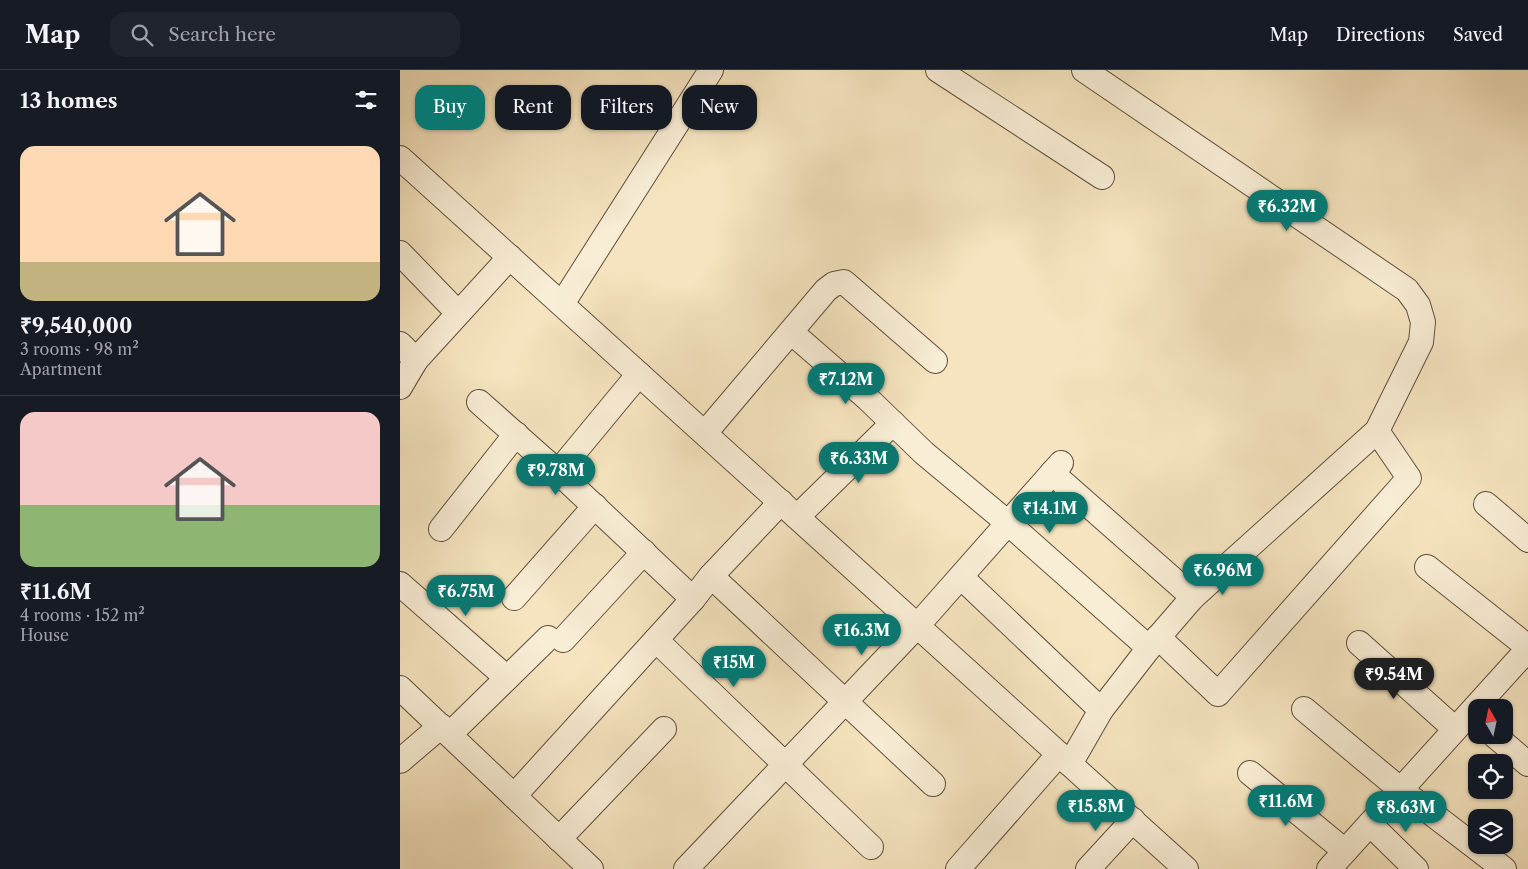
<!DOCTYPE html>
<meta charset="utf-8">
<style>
:root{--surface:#171b24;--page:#20242c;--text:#f1f3f6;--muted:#9ea1a6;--line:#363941;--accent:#0f766e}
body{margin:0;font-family:"Libre Caslon Text",serif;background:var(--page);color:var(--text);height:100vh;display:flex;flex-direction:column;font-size:19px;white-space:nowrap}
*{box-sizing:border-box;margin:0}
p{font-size:16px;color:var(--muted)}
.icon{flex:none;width:28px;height:28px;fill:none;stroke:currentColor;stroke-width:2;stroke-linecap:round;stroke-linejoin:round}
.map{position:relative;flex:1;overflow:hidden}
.panel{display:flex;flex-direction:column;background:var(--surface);width:400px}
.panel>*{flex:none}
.top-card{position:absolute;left:15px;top:15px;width:475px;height:45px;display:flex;gap:10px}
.needle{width:32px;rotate:351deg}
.buttons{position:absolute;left:1068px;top:629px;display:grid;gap:10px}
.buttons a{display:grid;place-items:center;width:45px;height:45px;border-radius:10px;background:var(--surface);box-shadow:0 1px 4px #0004;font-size:25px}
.price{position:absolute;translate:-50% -42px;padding:0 11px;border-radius:18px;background:var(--accent);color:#fff;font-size:16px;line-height:32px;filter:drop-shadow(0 1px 2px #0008)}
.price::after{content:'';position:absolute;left:50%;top:30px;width:15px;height:11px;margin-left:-8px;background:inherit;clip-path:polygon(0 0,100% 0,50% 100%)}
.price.selected{background:#222;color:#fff}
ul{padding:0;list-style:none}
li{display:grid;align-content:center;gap:10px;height:265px;padding:0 20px}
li+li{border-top:1px solid var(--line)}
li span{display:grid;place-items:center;height:155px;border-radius:15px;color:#555}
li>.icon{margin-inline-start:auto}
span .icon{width:90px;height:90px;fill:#fffc;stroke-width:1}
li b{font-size:21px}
h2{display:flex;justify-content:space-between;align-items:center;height:60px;padding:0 20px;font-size:21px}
.tag{padding:0 18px;border-radius:15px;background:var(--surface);box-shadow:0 1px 4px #0004;font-size:18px;line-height:45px}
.tag.selected{background:var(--accent);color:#fff}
header{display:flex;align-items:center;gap:30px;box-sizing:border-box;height:70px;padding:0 25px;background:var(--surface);border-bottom:1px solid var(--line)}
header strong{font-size:24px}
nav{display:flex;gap:28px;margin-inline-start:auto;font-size:18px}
.search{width:350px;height:45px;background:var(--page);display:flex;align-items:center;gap:12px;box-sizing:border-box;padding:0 18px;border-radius:15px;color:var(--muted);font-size:19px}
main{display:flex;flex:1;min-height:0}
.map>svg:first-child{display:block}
</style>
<header>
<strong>Map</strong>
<div class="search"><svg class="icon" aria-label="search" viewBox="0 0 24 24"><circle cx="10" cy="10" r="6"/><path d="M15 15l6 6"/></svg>Search here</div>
<nav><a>Map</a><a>Directions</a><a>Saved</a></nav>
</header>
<main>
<section class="panel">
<h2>13 homes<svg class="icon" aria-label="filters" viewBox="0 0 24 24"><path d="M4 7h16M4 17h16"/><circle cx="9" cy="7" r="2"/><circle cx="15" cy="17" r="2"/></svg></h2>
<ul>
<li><span style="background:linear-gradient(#ffd9b3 75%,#c2b280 0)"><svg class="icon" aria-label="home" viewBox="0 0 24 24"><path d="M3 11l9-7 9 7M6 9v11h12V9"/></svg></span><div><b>₹9,540,000</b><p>3 rooms · 98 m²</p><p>Apartment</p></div></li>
<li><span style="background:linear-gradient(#f6c9c9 60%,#8fb573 0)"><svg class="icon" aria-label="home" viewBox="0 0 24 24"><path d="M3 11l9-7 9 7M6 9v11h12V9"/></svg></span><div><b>₹11.6M</b><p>4 rooms · 152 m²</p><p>House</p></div></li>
</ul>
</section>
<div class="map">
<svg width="1128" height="799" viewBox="0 0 1128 799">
<rect width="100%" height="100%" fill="#f5e4bf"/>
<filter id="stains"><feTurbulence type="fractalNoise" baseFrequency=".004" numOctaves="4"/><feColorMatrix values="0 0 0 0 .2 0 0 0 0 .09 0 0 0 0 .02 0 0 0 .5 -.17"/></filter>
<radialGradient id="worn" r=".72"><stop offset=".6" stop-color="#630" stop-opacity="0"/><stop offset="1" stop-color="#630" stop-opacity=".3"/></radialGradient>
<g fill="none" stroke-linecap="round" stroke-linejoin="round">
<defs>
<g id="street">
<path d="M538 0 702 107"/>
<path d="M0 88 786 799"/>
<path d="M0 183 58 243"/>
<path d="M162 234 311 0"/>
<path d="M391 262 468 329 524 383 608 453 749 578"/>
<path d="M0 274 16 290"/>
<path d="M239 304 158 402 293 529"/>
<path d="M0 317 16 290 110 187"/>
<path d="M79 332 158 402"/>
<path d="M305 363 426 220 434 214 444 212 535 291"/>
<path d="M652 403 793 527"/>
<path d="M1086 434 1128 470"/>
<path d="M397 447 493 353"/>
<path d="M41 459 116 364"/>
<path d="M1027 497 1128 577"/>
<path d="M311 506 533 714"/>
<path d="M561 507 701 640"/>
<path d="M0 514 107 608"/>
<path d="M114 528 195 436"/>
<path d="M758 567 818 624 1009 408 977 361"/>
<path d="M163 570 244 482"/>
<path d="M256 570 471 777"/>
<path d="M959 573 1055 659"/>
<path d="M0 618 191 799"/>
<path d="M904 639 1001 720 1104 799"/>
<path d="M50 664 148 568"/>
<path d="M1094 665 1128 694"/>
<path d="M0 691 41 656"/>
<path d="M670 694 701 640 749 578 793 527 977 361 1021 272 1023 252 1018 235 1007 220 684 0"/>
<path d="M850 703 945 781"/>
<path d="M114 726 293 529 311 506 381 432"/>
<path d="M970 754 1016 799"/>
<path d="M159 769 264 659"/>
<path d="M286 799 517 556 661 393"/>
<path d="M558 799 659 684"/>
<path d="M688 799 733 750"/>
<path d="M929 799 1128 579"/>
</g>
</defs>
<use href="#street" stroke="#604f3d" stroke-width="26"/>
<use href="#street" stroke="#f8edd5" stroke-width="24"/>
</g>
<rect width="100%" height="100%" filter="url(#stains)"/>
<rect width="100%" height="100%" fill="url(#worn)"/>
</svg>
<div class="buttons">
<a><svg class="needle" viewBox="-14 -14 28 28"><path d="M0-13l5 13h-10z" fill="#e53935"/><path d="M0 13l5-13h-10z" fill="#9ea1a6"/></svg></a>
<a><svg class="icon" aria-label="locate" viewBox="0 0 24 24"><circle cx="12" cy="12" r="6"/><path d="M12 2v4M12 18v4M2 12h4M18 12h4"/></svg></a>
<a><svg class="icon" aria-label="layers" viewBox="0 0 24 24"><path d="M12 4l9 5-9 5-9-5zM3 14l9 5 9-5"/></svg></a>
</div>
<b class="price" style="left:887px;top:162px">₹6.32M</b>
<b class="price" style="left:446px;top:335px">₹7.12M</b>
<b class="price" style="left:459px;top:414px">₹6.33M</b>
<b class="price" style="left:156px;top:426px">₹9.78M</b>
<b class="price" style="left:650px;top:464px">₹14.1M</b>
<b class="price" style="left:823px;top:526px">₹6.96M</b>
<b class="price" style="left:66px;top:547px">₹6.75M</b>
<b class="price" style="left:462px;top:586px">₹16.3M</b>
<b class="price" style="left:334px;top:618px">₹15M</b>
<b class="price selected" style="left:994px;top:630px">₹9.54M</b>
<b class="price" style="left:886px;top:757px">₹11.6M</b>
<b class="price" style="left:696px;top:762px">₹15.8M</b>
<b class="price" style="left:1006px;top:763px">₹8.63M</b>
<div class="top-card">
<a class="tag selected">Buy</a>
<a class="tag">Rent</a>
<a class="tag">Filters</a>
<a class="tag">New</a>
</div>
</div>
</main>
